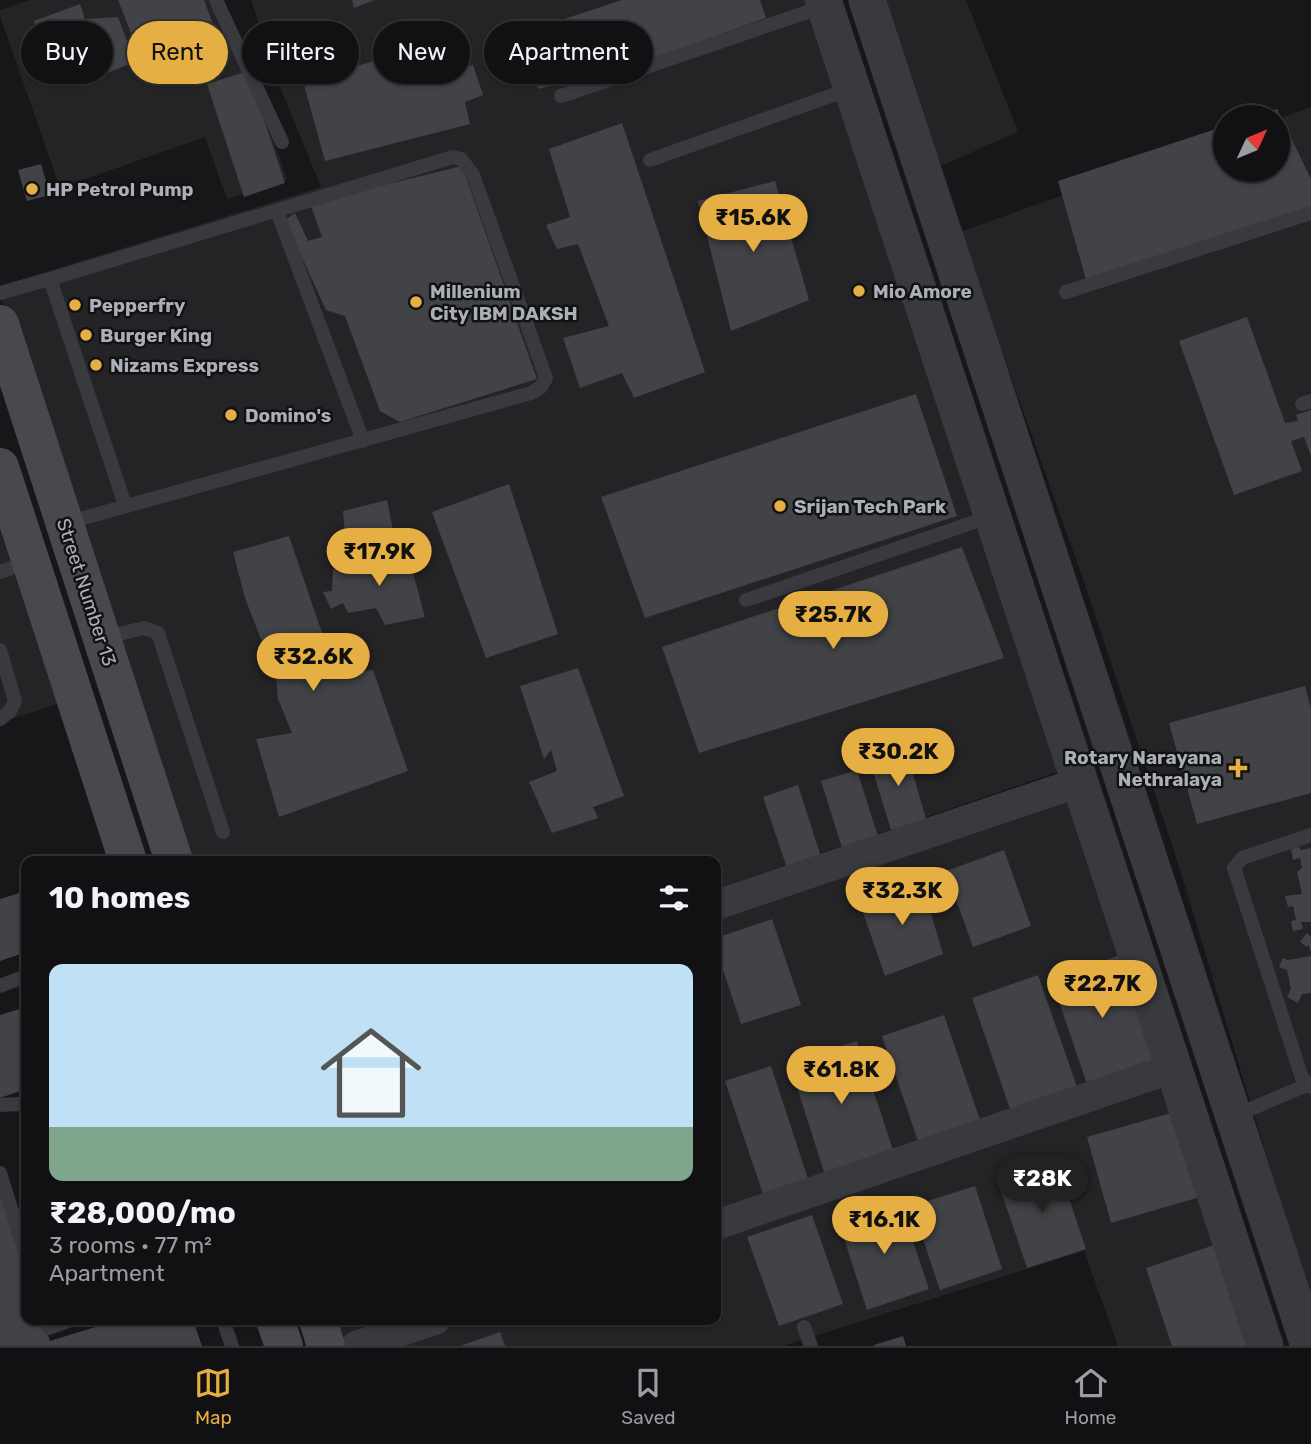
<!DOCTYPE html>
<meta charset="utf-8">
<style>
:root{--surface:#111113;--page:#1a1a1c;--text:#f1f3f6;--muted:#9c9da0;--line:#303133;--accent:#e6af43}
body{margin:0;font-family:Rubik,sans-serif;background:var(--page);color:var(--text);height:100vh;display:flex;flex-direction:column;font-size:26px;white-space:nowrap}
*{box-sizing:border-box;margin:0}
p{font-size:23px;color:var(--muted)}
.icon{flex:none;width:38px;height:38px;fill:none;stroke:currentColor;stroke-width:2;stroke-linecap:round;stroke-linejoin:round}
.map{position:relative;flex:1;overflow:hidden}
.side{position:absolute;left:21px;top:856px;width:700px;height:469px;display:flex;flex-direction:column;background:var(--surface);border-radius:14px;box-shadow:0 2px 5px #0004,0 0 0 2px var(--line)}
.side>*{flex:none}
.banner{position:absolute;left:21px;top:21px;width:700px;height:63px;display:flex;gap:14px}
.needle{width:46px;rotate:46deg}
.fabs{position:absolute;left:1213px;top:105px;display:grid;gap:14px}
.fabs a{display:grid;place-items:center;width:77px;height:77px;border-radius:50%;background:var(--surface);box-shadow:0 2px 5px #0004,0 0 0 2px var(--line);font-size:35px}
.price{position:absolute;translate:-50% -60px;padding:0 16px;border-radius:24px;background:var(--accent);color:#111;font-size:23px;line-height:46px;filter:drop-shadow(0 2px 4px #0008)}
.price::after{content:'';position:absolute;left:50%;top:42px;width:21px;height:16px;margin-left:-10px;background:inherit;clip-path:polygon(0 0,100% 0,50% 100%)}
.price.on{background:#222;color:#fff}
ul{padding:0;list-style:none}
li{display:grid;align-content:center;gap:14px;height:371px;padding:0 28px}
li+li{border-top:2px solid var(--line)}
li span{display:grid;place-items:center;height:217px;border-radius:14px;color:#555}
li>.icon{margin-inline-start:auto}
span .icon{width:126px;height:126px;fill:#fffc;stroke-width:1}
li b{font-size:30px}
h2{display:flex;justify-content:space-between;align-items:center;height:84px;padding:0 28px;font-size:30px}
.chip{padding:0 24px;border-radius:32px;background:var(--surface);box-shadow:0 2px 5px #0004,0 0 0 2px var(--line);font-size:24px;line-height:63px}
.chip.on{background:var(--accent);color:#111}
.dock{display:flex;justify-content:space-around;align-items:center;height:98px;border-top:2px solid var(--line);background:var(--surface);font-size:19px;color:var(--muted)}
.dock a{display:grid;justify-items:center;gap:4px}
.dock .on{color:var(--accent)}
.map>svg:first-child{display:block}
</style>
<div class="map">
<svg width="1311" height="1346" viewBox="0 0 1311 1346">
<rect width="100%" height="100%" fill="#171719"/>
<g fill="#242426">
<path d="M30 0H224L287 179 227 199 205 137 60 188 0 16V10Z"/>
<path d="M251 0H813L1066 769 716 889V861H189L83 548 0 295V286L321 187 276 77Z"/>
<path d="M882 0H966L1018 132 936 168Z"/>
<path d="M1311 107V1303L1177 860 1081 573 959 232 1225 138V170H1278V119Z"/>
<path d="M0 530 57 704 0 723Z"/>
<path d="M1070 797 1253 1346H1118L1084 1251 783 1346H339L331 1320H716V911Z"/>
</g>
<g fill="#424346">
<path d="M118 0H204L218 38 177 53 164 21 131 33Z"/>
<path d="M352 0H375L354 8Z"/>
<path d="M622 0H760L766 18 652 59 538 89 532 73 558 64 546 25Z"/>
<path d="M80 4 85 19 118 17 135 62 94 78 81 45 47 57 34 21Z"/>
<path d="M446 41 456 69 473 65 483 95 465 102 470 124 325 161 303 81Z"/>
<path d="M248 71 285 183 244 197 207 84Z"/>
<path d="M1277 109 1311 179V207L1087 283 1058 181 1225 126V170H1278V117H1254Z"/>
<path d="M622 123 705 372 634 398 622 373 580 388 563 338 609 326 578 244 557 249 546 225 570 217 549 149Z"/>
<path d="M41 164 50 195 27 201 18 170Z"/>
<path d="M462 166 537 379 400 422 380 411 345 316 326 310 285 220 295 213 308 241 322 237 310 203Z"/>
<path d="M775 181 809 300 731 331 698 201Z"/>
<path d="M1247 317 1285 423 1298 421 1296 415 1311 410V456L1304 437 1291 441 1302 471 1234 495 1179 341Z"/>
<path d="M916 394 957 516 645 618 601 497Z"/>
<path d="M509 484 558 634 486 658 432 512Z"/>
<path d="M387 500 396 546 347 558 343 511Z"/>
<path d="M289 536 336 674 373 670 408 771 279 817 256 739 292 733 278 699 276 678 245 598 233 552Z"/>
<path d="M406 547 425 617 385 625 376 608 348 613 343 603 331 609 323 592 332 591 333 569 370 561Z"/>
<path d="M962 547 1004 658 699 753 662 647Z"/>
<path d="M578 668 624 796 593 807 598 818 552 833 529 782 557 771 551 750 544 759 520 686Z"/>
<path d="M1305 686 1311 709V793L1197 824 1169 723Z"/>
<path d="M904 744 927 822 892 833 868 755Z"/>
<path d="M857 770 879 840 843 851 821 781Z"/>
<path d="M798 785 822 860 788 871 763 797Z"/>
<path d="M1300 847V850L1311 848V922H1301L1303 929 1293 931 1291 921 1296 920 1293 906 1288 907 1285 896 1302 894 1297 872 1302 868 1300 858 1293 860 1291 849Z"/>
<path d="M1004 850 1031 926 973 947 946 871Z"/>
<path d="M921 880 943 954 885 976 859 901Z"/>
<path d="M26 891V952L0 961V899Z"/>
<path d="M772 919 801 1005 741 1024 716 949V938Z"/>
<path d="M1307 933 1311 937V952L1308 945 1307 947 1300 942Z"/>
<path d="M1118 956 1154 1062 1087 1084 1051 978Z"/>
<path d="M1311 956V993L1302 994 1298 1003 1287 997 1291 989 1287 970 1279 967 1283 958 1288 960Z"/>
<path d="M1038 975 1077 1087 1010 1109 972 998Z"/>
<path d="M26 1007V1089L0 1098V1015Z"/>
<path d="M944 1015 981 1123 919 1144 882 1036Z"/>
<path d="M857 1041 893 1150 824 1172 789 1062Z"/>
<path d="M771 1066 808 1179 763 1194 725 1081Z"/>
<path d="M1185 1109 1210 1194 1111 1223 1087 1137Z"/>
<path d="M1057 1162 1086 1249 1027 1268 998 1182Z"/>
<path d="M975 1186 1002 1269 940 1290 912 1206Z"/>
<path d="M0 1187 26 1267V1320H43L50 1341 118 1320H193L202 1346H0Z"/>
<path d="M900 1203 929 1289 867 1310 839 1223Z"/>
<path d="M812 1215 843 1304 779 1326 747 1237Z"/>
<path d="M1226 1241 1261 1346H1172L1146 1268Z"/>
<path d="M500 1332 505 1346H460Z"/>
<path d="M903 1336 906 1346H874V1345Z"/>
</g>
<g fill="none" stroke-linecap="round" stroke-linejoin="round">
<g stroke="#393a3e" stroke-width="14">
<path d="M216 0 282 142"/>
<path d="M561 96 825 6"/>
<path d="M650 160 850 89"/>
<path d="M277 211 363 441"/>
<path d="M50 279 453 157 461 159 473 175 546 378 541 387 531 393 66 523"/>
<path d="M1066 292 1311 213"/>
<path d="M0 293 50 279 125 505"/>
<path d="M1302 404 1311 401"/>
<path d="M0 572 28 562"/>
<path d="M746 600 992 516"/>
<path d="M102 638 144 628 158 633 223 832"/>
<path d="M0 650 15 701 10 711 0 719"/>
<path d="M1311 835 1242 858 1234 868 1302 1078 1311 1087"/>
<path d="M0 986 26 976"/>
<path d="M0 1105 18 1104 26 1107"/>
<path d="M1234 1116 1307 1085"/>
<path d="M0 1173 26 1256"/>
<path d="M46 1320 49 1328 71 1320"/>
<path d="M223 1320 232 1346"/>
<path d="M804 1327 811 1346"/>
</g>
<g stroke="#393a3e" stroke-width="30">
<path d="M716 905 1080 782"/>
<path d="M716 1225 1173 1068"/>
<path d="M356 1346 435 1320"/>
</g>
<g stroke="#393a3e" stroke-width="37">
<path d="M823 0 1265 1346"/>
<path d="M867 0 1309 1346"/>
</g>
<g stroke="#47494e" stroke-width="38">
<path d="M0 324 174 861"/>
<path d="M0 467 128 861"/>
<path d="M275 1320 284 1346"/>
<path d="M318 1320 326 1346"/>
</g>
</g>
<g fill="#e6af43" stroke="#121214" stroke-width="2.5">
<circle cx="32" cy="189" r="7"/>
<circle cx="859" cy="291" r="7"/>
<circle cx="416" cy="302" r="7"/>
<circle cx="75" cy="305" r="7"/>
<circle cx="86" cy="335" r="7"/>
<circle cx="96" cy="365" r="7"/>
<circle cx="231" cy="415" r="7"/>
<circle cx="780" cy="506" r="7"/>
<path d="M1234.5 757.5h7v7h7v7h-7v7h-7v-7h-7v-7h7z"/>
</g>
<g text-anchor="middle" stroke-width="5" stroke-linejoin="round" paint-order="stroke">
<g font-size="19" font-weight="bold" fill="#abafb8" stroke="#121214" text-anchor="start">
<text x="46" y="196">HP Petrol Pump</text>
<text x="430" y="298">Millenium<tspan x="430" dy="22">City IBM DAKSH</tspan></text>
<text x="873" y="298">Mio Amore</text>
<text x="89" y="312">Pepperfry</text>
<text x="100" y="342">Burger King</text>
<text x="110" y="372">Nizams Express</text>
<text x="245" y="422">Domino's</text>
<text x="794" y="513">Srijan Tech Park</text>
<text x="1222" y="764" text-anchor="end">Rotary Narayana<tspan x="1222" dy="22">Nethralaya</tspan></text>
</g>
<g font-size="19" fill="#abafb8" stroke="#121214">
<text transform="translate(87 592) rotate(72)" y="7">Street Number 13</text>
</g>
</g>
</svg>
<div class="fabs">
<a><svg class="needle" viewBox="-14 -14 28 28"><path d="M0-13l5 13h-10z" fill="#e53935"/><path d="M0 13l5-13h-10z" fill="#9c9da0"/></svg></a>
</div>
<b class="price" style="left:753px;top:254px">₹15.6K</b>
<b class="price" style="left:379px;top:588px">₹17.9K</b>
<b class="price" style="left:833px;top:651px">₹25.7K</b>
<b class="price" style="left:313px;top:693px">₹32.6K</b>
<b class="price" style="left:898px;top:788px">₹30.2K</b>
<b class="price" style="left:902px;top:927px">₹32.3K</b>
<b class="price" style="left:1102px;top:1020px">₹22.7K</b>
<b class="price" style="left:841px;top:1106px">₹61.8K</b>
<b class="price on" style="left:1042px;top:1215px">₹28K</b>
<b class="price" style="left:884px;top:1256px">₹16.1K</b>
<div class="banner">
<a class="chip">Buy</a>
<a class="chip on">Rent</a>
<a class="chip">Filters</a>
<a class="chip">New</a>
<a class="chip">Apartment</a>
</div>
<section class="side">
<h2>10 homes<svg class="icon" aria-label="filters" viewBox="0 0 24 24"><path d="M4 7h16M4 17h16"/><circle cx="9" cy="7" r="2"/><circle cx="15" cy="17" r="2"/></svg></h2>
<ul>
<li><span style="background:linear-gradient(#bfe0f5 75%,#7fa58c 0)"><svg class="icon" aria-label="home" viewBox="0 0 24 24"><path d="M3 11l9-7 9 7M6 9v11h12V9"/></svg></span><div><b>₹28,000/mo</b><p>3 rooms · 77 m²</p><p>Apartment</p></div></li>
</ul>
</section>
</div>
<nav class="dock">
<a class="on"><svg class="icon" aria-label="map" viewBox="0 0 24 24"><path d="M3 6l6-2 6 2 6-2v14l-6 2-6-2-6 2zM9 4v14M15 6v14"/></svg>Map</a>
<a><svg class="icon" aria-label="saved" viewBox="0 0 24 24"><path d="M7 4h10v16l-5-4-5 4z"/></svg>Saved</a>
<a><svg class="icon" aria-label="home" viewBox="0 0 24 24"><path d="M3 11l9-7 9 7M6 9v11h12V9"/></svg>Home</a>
</nav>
